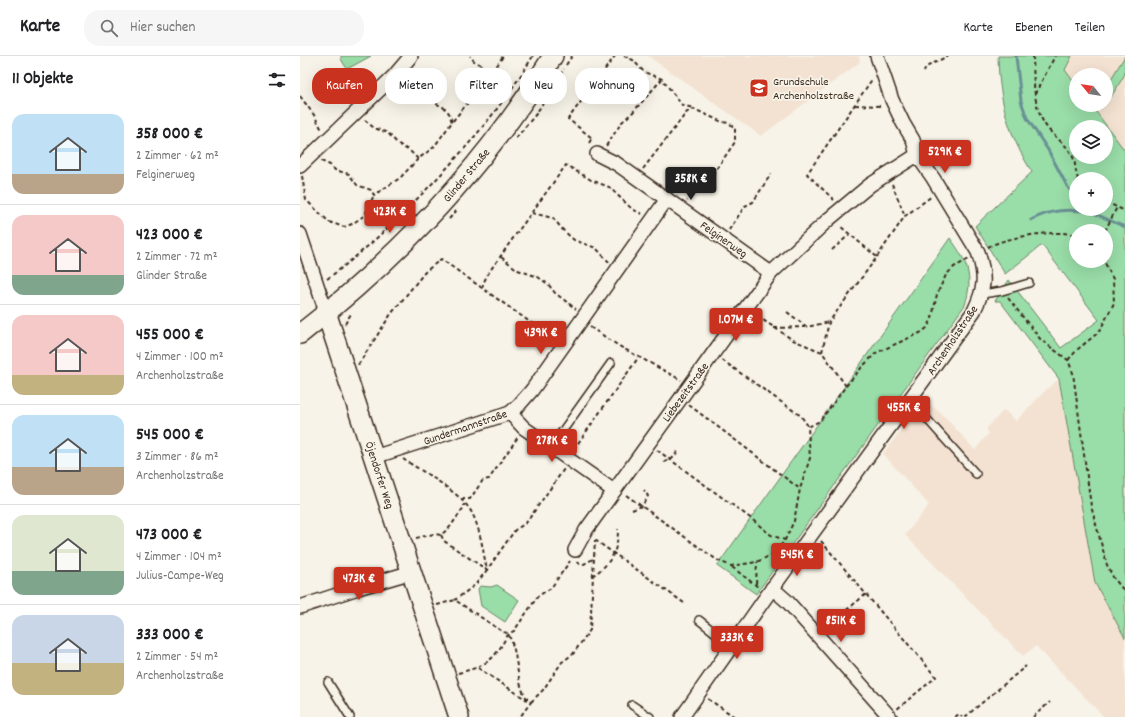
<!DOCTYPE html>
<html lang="de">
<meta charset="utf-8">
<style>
:root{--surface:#fff;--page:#f6f6f6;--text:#202124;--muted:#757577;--line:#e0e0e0;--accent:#c8321e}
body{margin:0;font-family:Dekko,sans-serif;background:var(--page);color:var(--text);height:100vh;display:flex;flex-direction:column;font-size:15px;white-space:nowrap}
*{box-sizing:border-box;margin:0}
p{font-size:13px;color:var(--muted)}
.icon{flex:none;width:22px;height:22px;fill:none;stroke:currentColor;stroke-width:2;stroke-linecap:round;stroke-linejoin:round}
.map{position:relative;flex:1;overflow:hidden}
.details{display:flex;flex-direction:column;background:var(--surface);width:300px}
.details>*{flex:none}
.top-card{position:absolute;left:12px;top:12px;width:380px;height:36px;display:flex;gap:8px}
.needle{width:26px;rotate:300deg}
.tools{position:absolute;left:769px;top:12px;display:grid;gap:8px}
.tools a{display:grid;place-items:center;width:44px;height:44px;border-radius:50%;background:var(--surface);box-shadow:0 4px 16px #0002;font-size:20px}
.price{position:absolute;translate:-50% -34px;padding:0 9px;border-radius:4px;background:var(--accent);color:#fff;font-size:13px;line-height:26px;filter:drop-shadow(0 1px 2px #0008)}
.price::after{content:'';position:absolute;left:50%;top:24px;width:12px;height:9px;margin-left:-6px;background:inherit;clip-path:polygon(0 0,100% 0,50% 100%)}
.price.on{background:#222;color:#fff}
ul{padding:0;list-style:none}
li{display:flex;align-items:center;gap:12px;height:100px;padding:0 12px}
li+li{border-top:1px solid var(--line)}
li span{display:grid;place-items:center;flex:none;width:112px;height:80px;border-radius:12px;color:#555}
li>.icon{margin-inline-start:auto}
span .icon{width:48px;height:48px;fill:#fffc;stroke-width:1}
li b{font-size:17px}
h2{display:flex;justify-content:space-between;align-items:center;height:48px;padding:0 12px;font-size:17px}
.tag{padding:0 14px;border-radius:16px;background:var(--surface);box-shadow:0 4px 16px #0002;font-size:14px;line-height:36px}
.tag.on{background:var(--accent);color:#fff}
header{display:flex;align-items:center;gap:24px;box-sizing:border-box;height:56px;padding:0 20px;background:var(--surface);border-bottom:1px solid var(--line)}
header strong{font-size:19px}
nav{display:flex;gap:22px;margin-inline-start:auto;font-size:14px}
.search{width:280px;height:36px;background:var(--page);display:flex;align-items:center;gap:10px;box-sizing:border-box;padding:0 14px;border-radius:16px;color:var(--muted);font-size:15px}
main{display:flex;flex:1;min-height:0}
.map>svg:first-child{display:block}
</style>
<header>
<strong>Karte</strong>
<div class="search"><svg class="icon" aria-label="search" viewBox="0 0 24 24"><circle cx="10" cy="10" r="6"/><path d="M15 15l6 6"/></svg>Hier suchen</div>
<nav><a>Karte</a><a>Ebenen</a><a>Teilen</a></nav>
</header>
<main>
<section class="details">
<h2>11 Objekte<svg class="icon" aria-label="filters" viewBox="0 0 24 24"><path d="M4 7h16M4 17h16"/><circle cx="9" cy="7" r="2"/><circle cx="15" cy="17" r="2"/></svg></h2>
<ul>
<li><span style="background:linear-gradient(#bfe0f5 75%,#b9a48a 0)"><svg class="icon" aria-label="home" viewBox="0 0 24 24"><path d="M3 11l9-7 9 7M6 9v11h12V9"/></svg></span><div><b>358 000 €</b><p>2 Zimmer · 62 m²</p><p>Felginerweg</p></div></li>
<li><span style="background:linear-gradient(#f6c9c9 75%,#7fa58c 0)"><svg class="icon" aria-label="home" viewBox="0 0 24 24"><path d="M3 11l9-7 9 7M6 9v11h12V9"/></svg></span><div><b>423 000 €</b><p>2 Zimmer · 72 m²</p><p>Glinder Straße</p></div></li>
<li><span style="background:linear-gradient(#f6c9c9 75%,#c2b280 0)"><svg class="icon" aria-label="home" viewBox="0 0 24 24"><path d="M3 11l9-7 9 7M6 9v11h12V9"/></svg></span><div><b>455 000 €</b><p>4 Zimmer · 100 m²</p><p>Archenholzstraße</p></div></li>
<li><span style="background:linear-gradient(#bfe0f5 65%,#b9a48a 0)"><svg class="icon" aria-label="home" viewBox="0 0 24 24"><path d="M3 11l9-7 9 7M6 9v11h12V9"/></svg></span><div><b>545 000 €</b><p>3 Zimmer · 86 m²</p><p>Archenholzstraße</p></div></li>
<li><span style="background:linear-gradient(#dfe7d0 70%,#7fa58c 0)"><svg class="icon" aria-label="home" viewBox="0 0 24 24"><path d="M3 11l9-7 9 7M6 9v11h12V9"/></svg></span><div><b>473 000 €</b><p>4 Zimmer · 104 m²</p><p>Julius-Campe-Weg</p></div></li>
<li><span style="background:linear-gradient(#c9d6e8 60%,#c2b280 0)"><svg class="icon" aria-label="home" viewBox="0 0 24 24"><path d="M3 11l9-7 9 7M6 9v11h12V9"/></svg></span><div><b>333 000 €</b><p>2 Zimmer · 54 m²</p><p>Archenholzstraße</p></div></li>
</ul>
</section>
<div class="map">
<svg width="825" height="661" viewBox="0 0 825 661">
<rect width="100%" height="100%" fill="#f7f3e8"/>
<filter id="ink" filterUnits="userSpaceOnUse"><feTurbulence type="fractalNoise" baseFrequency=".025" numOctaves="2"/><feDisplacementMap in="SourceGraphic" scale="8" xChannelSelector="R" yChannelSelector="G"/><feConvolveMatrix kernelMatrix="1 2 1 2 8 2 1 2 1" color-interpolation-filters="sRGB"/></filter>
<g filter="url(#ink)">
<g fill="#f3e2d1">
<path d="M348 0H559L560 6 461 80Z"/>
<path d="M772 0H825V95L791 49H806V19H776V29L764 14Z"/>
<path d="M759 323 795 527 825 582V661H804L736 590 723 600 605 479 629 449 583 398 624 343 645 361 675 394 689 377 686 373 704 354 716 365 747 333Z"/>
</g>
<g fill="#99dda8" stroke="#6a8463" fill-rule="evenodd">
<path d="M41 0H71L47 13 41 3Z"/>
<path d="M698 0H772L765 14 776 29V49H791L825 95V582L795 527 759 323 700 245H695L709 224 761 292 799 264 742 189 705 218 675 170 732 116C708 78 699 44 698 0ZM776 71H806V101H776ZM776 123H806V153H776ZM776 175H806V205H776Z"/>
<path d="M825 0V18L811 41 806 39V31Z"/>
<path d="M650 182C667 205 674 220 665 249L456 538 417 510Z"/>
<path d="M197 529 219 544 205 566 181 550 178 533 180 530 191 531Z"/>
</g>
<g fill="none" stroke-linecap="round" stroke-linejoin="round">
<g stroke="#699194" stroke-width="3">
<path d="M716 0 721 45 727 62 748 94 767 130 776 143"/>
<path d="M787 153 791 156 825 171"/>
<path d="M731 164C751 153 768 153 791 156"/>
</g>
<defs>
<g id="lane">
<path d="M682 238 702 235 729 227"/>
<path d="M610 344 676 418"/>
<path d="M251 391 311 307"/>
<path d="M399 564 432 590"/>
<path d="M28 626 50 661"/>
<path d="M332 649 350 661"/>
</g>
<g id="street">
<path d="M297 98 317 108 471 217"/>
<path d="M0 110 94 20 111 0"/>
<path d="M0 178 26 256"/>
<path d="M210 357 224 372 314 435"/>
<path d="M74 401 210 357 218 350 232 334 367 143"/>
<path d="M275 494 286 474 471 217 529 163 570 129 617 99"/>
<path d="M472 532 487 545 590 661"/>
<path d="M0 551 58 532 112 516"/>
<path d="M382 661 466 541 674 255C685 232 686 221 678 196L633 122 617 99 613 84 603 67 592 44 577 0"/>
</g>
<g id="secondary">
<path d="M26 256 159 661"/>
<path d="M0 278C99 201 187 107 253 0"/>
</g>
</defs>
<use href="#lane" stroke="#3b2a1e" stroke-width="10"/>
<use href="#street" stroke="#3b2a1e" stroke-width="16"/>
<use href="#secondary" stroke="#3b2a1e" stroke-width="22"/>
<g stroke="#3b2a1e" stroke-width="2" stroke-dasharray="4 3" stroke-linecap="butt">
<path d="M324 0 333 4 344 16 362 23"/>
<path d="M733 0C734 25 732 54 749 74 757 83 767 89 772 99 776 106 775 116 778 123"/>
<path d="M266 9 272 0"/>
<path d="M193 16 203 0"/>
<path d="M624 16 626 11 648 0"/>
<path d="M105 23 113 31 128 35 135 47 143 51 149 57 152 66"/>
<path d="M735 38 755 0"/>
<path d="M0 40 14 59 22 74"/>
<path d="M555 49 581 50"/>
<path d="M65 64 74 72 88 77 97 87 111 96 118 103 134 91 152 66 193 16 174 5 170 0"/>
<path d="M216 82 236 58 264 13"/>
<path d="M289 87 292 82 268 63 315 0"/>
<path d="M306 90 322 66 333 56 362 23 382 49 393 52"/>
<path d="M21 105 30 109 35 114 49 118 57 129 71 134 74 139 100 122 118 103"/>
<path d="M343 113 387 56 394 53 422 66 429 67 435 72V86L413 118 404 120 387 145"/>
<path d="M2 120 6 144 29 166 44 171 52 168 65 159 74 139"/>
<path d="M592 128 605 160"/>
<path d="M534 144 507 118 573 22"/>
<path d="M806 146 825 155"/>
<path d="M232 157 253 162 263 174 274 184 296 192 309 206"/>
<path d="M149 163 158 153"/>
<path d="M429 174 445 150 453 146 471 118"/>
<path d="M805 175 817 151"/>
<path d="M688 191C707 181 755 173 776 179"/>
<path d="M532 194 549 179"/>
<path d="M201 201 218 214 238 221 248 228 255 237 276 253"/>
<path d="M577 201 605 160 632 140"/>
<path d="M27 223C60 199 88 172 116 144 160 100 201 53 233 0"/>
<path d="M182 232C186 216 198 206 206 192L266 109 291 124 309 131 332 153 342 158"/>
<path d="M708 242 741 284 768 304 773 317 791 450 807 509 813 521 825 536"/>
<path d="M487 256 507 271 529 266"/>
<path d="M45 268 52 256"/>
<path d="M290 271 319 290 381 324"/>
<path d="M474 272 505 271"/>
<path d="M522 296 529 266 577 201 540 170"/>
<path d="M422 304 501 360 508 370"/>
<path d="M768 304 778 293 799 276 814 247 813 223 804 205"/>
<path d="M58 309 91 258 125 216 141 203 254 283"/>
<path d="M546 330 562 311 576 297 622 276 628 271 632 262 637 238 646 219 654 211 669 203"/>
<path d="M389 349 500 433"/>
<path d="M274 393 338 302"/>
<path d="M357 394 449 461 471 479 485 484"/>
<path d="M103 403C123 416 164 438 173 459 181 476 183 496 187 514L175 529 155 544"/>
<path d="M364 406 371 404 379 394"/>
<path d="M326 439 417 504 431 510 457 506 475 497 485 484 494 465 500 433 510 402 508 371 520 365 546 330 522 296 493 284 454 258"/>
<path d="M161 443H170L183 424 189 423 218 381"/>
<path d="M332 454 342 450 348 440 344 434"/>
<path d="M141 479 144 485 187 514 215 474 226 467 264 413"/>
<path d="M116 482 134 478 141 479 150 471 164 451V448"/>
<path d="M295 484 384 547"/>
<path d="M521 485 636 621 597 653"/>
<path d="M277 506 282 509 293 503"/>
<path d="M432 511 458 531"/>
<path d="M292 520C311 508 318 495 318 473"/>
<path d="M456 528 457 506"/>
<path d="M137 549 155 544 203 576 208 577C211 584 214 591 215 599 218 612 219 639 231 646L220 661"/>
<path d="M525 572 566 538"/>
<path d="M178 612 227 644"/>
<path d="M158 617C177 612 189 609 200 592 205 585 206 578 214 575L238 540 251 532 270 505"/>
<path d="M408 643 435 661"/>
<path d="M231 646 243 634 262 606 273 598 290 574 295 484"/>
<path d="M655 661 659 658 662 661"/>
<path d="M665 661 726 610"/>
<path d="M733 661 750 646"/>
</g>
<use href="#lane" stroke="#f7f3e8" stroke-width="7"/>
<use href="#street" stroke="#f7f3e8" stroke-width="13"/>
<use href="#secondary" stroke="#f7f3e8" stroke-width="19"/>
</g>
</g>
<defs>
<symbol id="school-square" viewBox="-11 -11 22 22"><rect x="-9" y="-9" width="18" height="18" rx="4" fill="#c8321e" stroke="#f7f3e8"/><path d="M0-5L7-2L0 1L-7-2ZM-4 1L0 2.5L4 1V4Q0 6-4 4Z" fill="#fff"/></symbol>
</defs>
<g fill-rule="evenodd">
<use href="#school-square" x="448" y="21" width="22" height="22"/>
</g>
<g text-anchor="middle" stroke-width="3.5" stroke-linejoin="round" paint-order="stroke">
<g font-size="12" fill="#3b2a1e" stroke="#f7f3e8" text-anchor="start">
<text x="473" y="29">Grundschule<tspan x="473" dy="14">Archenholzstraße</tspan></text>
</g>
<g font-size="12" fill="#3b2a1e" stroke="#f7f3e8">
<text transform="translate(166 119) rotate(-50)" y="4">Glinder Straße</text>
<text transform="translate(424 183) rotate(35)" y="4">Felginerweg</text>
<text transform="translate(652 284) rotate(-56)" y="4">Archenholzstraße</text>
<text transform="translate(385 336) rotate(-54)" y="4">Liebezeitstraße</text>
<text transform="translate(165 371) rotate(-19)" y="4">Gundermannstraße</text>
<text transform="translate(80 419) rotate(72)" y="4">Öjendorfer Weg</text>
</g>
</g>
</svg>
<div class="tools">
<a><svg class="needle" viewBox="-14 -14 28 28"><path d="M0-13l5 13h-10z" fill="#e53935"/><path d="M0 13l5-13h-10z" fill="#757577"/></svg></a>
<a><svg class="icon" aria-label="layers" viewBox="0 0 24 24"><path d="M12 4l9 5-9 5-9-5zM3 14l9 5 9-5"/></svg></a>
<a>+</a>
<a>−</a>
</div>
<b class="price" style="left:645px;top:118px">529K €</b>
<b class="price on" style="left:391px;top:145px">358K €</b>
<b class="price" style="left:90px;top:178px">423K €</b>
<b class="price" style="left:436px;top:286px">1.07M €</b>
<b class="price" style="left:241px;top:299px">439K €</b>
<b class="price" style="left:604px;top:374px">455K €</b>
<b class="price" style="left:252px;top:407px">278K €</b>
<b class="price" style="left:497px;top:521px">545K €</b>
<b class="price" style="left:59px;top:545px">473K €</b>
<b class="price" style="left:541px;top:587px">851K €</b>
<b class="price" style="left:437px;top:604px">333K €</b>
<div class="top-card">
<a class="tag on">Kaufen</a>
<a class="tag">Mieten</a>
<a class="tag">Filter</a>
<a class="tag">Neu</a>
<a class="tag">Wohnung</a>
</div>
</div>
</main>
